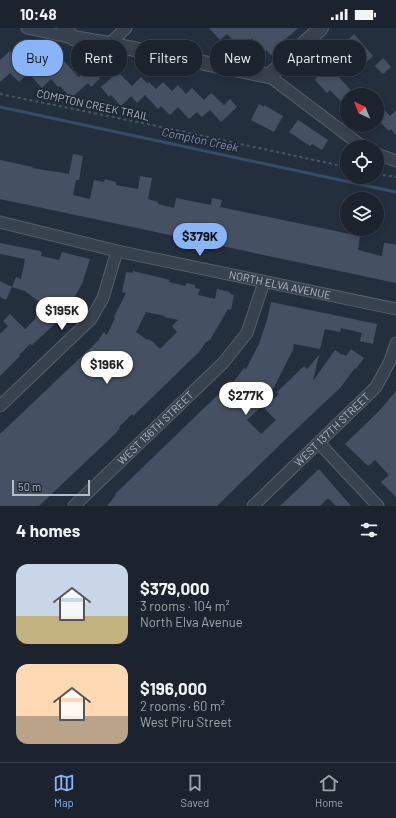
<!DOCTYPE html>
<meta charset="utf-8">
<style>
:root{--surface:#1b232e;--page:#282f3a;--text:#f1f3f6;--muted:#a0a4aa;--line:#39404a;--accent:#8ab4f8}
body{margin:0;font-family:Barlow,sans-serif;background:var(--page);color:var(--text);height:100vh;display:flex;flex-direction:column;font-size:15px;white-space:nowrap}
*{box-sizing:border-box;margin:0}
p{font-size:13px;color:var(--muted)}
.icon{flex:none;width:22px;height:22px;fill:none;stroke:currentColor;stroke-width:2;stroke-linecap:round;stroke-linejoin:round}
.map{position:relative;height:478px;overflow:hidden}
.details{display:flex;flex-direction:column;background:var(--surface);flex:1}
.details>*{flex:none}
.banner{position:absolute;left:12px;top:12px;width:372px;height:36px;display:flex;gap:8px}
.needle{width:26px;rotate:317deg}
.controls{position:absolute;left:340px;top:60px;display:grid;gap:8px}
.controls a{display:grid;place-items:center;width:44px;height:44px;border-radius:50%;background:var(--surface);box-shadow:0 2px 6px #0003,0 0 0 1px var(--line);font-size:20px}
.scale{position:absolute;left:12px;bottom:10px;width:78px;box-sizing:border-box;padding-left:4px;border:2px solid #b4bcc9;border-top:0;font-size:11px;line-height:14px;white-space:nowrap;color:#b4bcc9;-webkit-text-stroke:3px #1d2633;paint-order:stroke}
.price{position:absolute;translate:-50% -34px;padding:0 9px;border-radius:14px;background:#fff;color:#222;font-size:13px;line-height:26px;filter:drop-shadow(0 1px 2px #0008)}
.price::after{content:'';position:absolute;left:50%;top:24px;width:12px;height:9px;margin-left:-6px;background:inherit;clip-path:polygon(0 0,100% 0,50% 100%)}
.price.on{background:var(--accent);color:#111}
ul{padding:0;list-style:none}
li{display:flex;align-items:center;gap:12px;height:100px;padding:0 16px}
li span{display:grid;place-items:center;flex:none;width:112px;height:80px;border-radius:12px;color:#555}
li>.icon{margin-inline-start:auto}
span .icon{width:48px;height:48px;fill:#fffc;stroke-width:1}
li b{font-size:17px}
h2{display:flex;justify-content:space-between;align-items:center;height:48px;padding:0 16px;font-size:17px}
.pill{padding:0 14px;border-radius:16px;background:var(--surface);box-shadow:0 2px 6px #0003,0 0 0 1px var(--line);font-size:14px;line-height:36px}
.pill.on{background:var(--accent);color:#111}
.status{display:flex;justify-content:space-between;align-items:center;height:28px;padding:0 20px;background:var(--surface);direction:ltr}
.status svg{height:11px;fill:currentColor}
.menu{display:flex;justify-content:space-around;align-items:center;height:56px;border-top:1px solid var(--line);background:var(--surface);font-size:11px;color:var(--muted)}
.menu a{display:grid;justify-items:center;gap:2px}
.menu .on{color:var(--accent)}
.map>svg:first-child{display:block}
</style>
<div class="status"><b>10:48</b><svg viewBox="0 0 49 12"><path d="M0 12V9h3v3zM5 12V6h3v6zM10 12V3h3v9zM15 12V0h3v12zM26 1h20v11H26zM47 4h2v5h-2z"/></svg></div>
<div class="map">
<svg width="396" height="478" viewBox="0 0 396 478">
<rect width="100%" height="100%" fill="#242f3e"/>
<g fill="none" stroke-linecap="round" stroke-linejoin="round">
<path stroke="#394c67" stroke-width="3" d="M0 79 396 164"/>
</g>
<g fill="#455162" fill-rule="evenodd">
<path d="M209 0H298L280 16 281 18 271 27 266 22 265 23 252 10 241 21 227 6 220 12Z"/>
<path d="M354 6 373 28 355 44 341 28 344 25 337 17 344 11 346 14Z"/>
<path d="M10 23 13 27 17 23 19 26 20 24 31 37 42 27 46 33 49 30 57 39 64 33 79 49 89 39 100 50 91 59 88 55 71 70 60 58 58 59 51 51 42 60 28 45 19 54 10 45 0 54V32Z"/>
<path d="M322 30 355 67H347V80L330 62 327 65 315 52 317 49 316 48 320 44 314 38Z"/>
<path d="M383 30 391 39 383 46 375 38Z"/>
<path d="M118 44 132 58 141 49 147 55 149 54 156 61 163 54 172 63 178 57 186 66 192 60 204 72 211 65 224 77 230 71 237 79 221 94 210 82 202 89 197 84 189 91 178 79 170 87 161 78 158 81 145 67 137 75 131 68 121 78 111 67 109 69 101 59Z"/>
<path d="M377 74 390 88 396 82V107L391 101 389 103 377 91Z"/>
<path d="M259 76 264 79V77L283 88 274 104 251 92Z"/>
<path d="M298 92 328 112 322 122 312 116 310 118 289 104Z"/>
<path d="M73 126 83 128 79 152H76L73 167 90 171 94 152 104 154 105 151 116 154V157L138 161 140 148 152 150 148 171 158 174V176L174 180 176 170 211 177 212 170 222 172 220 179 360 208 358 222 382 228 384 215 394 216 396 217V255L0 171V132L33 139 32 140 69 146Z"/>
<path d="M0 215 40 223 42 225 41 228 59 232 62 224 90 231 82 256 69 279 55 292 57 294 32 317 30 316 19 327 20 328 0 348V306L8 298 3 293 10 286 25 301 36 290 35 288 39 285 36 282 42 276 25 263 12 259 16 249 21 251 25 231 0 226Z"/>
<path d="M133 243 170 252 169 254 185 258 187 255 195 257V260L200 261 198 267 215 271 217 261 230 264V266L234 267 231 282 228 281 210 312 206 314 199 324 133 388 132 386 119 399 120 400 115 406 39 478H0V406L100 311H99L104 304 107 307 115 290 114 289 126 265 122 264 126 245 127 244 133 245ZM146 284 165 288 164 289 178 292 172 298 177 304 160 321 152 313H151L149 311 147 312 136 304Z"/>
<path d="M0 253 12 259 6 272 0 269Z"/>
<path d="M271 274 377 296 373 316 360 313 362 305 341 300 340 304 325 301 320 321 294 316 293 322 273 361 265 354 253 371 261 379 247 392 261 406 276 392 264 380 279 366 277 364 304 338 307 341 319 327 313 353 335 322 342 327 343 326 346 328 351 321 364 330 356 341 355 340 341 359 289 408 217 478H107L116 467 115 466 226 359 228 361 244 340 246 341 259 316 267 292Z"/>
<path d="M396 363V469L381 454 389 447 375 432 368 438 345 416 380 382Z"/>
<path d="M319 441 351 478H336L328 470 320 478H280Z"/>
</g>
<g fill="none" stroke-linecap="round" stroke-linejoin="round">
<defs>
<g id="minor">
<path d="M27 0 73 10"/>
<path d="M109 16 126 0"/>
<path d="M269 48 363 119"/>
<path d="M377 126 396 133"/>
<path id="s1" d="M0 194 117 223 396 281"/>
<path d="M0 378 91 291 103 270 117 223"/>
<path d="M319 415 378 478"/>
<path id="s2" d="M74 478 223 335 247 305 264 254"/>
<path id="s3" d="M253 478 376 359 390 333 396 315"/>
</g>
<path id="tertiary" d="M64 0 73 10 109 16 269 48 321 0"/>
</defs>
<use href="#minor" stroke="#565f6c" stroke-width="13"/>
<use href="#tertiary" stroke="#565f6c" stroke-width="16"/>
<g stroke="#44595c" stroke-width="2" stroke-dasharray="3 3" stroke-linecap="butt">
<path d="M0 66 152 97 347 139"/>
<path d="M377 146 396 149"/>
</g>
<use href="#minor" stroke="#38414e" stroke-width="11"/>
<use href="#tertiary" stroke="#38414e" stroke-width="14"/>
</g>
<g text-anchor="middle" stroke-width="3.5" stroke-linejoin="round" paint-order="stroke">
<g font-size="11" fill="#b4bcc9" stroke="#1d2633">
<text transform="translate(93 77) rotate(12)" y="4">COMPTON CREEK TRAIL</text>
<text dy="4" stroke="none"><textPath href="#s1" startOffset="287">NORTH ELVA AVENUE</textPath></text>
<text dy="4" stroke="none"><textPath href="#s2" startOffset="113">WEST 136TH STREET</textPath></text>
<text dy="4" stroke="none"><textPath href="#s3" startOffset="110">WEST 137TH STREET</textPath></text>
</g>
<g font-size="12" font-style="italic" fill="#7c92b1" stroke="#1d2633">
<text transform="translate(200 112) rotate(12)" y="4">Compton Creek</text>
</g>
</g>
</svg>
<div class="controls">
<a><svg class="needle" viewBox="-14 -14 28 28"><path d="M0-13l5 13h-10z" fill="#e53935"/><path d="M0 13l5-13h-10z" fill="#a0a4aa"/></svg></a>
<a><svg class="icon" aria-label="locate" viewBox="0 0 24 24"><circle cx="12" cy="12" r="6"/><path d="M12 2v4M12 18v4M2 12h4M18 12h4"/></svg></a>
<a><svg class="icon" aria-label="layers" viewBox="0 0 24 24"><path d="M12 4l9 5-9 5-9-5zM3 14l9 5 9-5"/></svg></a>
</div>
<div class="scale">50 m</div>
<b class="price on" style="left:200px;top:229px">$379K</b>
<b class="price" style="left:62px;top:303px">$195K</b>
<b class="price" style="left:107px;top:357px">$196K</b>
<b class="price" style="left:246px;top:388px">$277K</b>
<div class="banner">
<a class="pill on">Buy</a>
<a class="pill">Rent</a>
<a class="pill">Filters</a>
<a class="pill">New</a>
<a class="pill">Apartment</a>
</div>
</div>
<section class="details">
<h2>4 homes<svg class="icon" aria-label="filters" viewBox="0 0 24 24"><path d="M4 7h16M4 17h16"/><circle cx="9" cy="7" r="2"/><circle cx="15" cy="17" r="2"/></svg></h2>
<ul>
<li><span style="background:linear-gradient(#c9d6e8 65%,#c2b280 0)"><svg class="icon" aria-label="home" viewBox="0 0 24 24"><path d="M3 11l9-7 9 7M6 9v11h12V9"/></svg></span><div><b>$379,000</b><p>3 rooms · 104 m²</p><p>North Elva Avenue</p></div></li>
<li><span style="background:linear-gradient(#ffd9b3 65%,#b9a48a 0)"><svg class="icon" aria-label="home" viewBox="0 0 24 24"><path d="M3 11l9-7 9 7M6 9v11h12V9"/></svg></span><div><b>$196,000</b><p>2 rooms · 60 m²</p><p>West Piru Street</p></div></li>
</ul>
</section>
<nav class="menu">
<a class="on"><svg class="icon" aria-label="map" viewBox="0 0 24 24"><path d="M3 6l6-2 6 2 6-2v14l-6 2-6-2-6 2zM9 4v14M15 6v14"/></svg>Map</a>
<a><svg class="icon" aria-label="saved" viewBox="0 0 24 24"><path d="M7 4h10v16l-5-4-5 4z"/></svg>Saved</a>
<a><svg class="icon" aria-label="home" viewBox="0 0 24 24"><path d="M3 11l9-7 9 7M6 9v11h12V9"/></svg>Home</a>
</nav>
